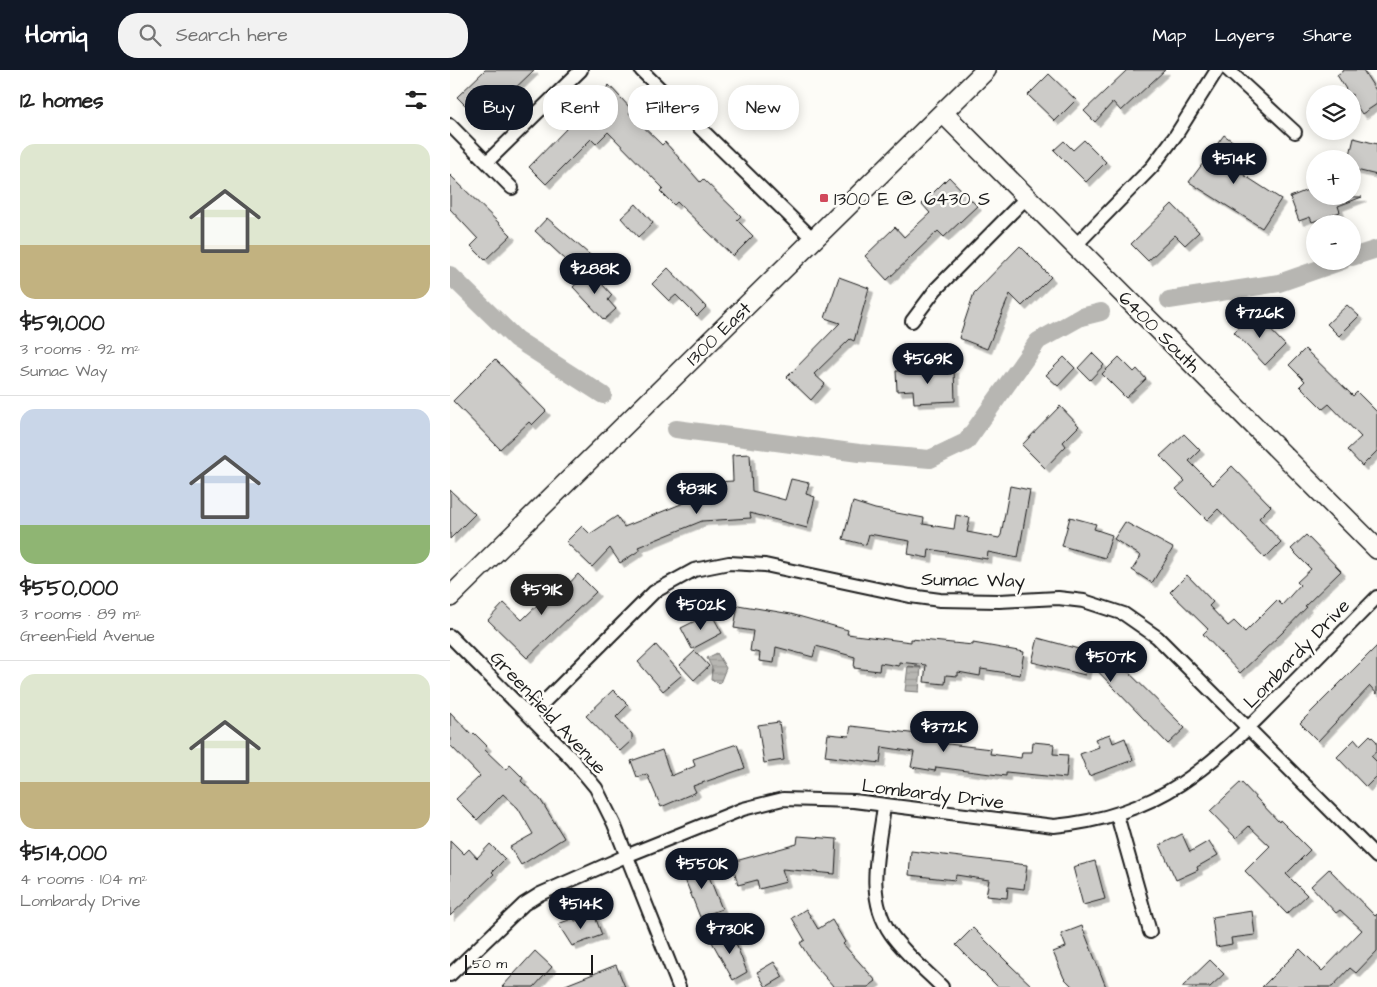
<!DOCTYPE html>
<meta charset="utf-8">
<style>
:root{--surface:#fff;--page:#f2f2f2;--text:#222;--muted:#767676;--line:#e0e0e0;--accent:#111827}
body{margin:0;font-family:"Architects Daughter",sans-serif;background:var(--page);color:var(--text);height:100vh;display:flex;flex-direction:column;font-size:19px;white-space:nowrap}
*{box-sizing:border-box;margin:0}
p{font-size:16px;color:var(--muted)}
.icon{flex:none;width:28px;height:28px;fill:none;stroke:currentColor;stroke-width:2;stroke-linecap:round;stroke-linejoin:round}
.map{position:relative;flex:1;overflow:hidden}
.panel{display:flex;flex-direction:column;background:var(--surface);width:450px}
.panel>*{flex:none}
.guide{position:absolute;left:15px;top:15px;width:475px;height:45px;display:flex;gap:10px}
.fabs{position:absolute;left:856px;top:15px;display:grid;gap:10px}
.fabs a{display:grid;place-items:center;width:55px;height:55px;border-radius:50%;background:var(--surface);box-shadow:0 2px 12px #0003;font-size:25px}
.scale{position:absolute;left:15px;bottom:12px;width:128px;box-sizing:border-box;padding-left:5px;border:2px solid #1c1c1c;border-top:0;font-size:14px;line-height:18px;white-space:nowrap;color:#1c1c1c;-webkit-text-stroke:4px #fdfcf7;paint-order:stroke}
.price{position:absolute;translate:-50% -42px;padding:0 11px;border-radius:18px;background:var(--accent);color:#fff;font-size:16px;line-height:32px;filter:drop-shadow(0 1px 2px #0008)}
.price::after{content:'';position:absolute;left:50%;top:30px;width:15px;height:11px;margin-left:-8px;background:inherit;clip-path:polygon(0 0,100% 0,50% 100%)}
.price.current{background:#222;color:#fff}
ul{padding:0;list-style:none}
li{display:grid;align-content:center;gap:10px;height:265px;padding:0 20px}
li+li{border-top:1px solid var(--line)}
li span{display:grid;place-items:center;height:155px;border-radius:15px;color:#555}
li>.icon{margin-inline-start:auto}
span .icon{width:90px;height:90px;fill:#fffc;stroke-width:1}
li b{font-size:21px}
h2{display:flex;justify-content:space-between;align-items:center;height:60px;padding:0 20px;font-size:21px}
.tag{padding:0 18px;border-radius:20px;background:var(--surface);box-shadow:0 2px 12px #0003;font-size:18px;line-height:45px}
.tag.current{background:var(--accent);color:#fff}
header{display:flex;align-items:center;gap:30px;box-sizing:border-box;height:70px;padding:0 25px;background:var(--accent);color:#fff}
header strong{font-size:24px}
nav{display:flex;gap:28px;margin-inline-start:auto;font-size:18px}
.search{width:350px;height:45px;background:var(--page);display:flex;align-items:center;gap:12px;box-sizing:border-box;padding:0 18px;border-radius:20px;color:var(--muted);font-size:19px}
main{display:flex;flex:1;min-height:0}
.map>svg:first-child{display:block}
</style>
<header>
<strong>Homiq</strong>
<div class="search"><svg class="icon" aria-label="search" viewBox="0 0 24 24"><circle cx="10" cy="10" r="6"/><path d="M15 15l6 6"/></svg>Search here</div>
<nav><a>Map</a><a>Layers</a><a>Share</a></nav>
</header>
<main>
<section class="panel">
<h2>12 homes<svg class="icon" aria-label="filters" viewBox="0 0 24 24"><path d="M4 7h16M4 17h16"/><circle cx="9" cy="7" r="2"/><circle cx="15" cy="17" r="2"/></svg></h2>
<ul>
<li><span style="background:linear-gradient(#dfe7d0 65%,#c2b280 0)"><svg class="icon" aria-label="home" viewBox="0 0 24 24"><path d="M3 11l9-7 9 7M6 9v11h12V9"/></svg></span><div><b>$591,000</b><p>3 rooms · 92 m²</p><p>Sumac Way</p></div></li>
<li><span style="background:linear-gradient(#c9d6e8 75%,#8fb573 0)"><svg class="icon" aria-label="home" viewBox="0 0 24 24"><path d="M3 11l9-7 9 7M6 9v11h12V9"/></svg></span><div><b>$550,000</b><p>3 rooms · 89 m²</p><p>Greenfield Avenue</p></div></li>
<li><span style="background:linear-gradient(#dfe7d0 70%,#c2b280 0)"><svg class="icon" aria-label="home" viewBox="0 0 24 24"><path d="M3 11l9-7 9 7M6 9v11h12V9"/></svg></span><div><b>$514,000</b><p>4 rooms · 104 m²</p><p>Lombardy Drive</p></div></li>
</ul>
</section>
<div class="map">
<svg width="927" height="917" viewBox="0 0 927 917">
<defs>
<pattern id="water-rules" width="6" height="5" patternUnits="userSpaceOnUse" patternTransform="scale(1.25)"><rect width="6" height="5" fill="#b7b6b2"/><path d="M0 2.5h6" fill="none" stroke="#9d9c98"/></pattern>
<filter id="shadow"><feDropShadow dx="4.5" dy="4.5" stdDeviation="0" flood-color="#0004"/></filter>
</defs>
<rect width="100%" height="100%" fill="#fdfcf7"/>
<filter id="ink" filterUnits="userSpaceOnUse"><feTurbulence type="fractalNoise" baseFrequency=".02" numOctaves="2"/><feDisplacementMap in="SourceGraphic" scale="10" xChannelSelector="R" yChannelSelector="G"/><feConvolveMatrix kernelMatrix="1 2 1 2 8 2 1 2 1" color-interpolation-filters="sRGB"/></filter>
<g filter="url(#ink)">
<g fill="url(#water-rules)" stroke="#797876">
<path d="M267 583 276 598 270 613 261 610 262 598 257 588Z"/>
<path d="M458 596 471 597 469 622 455 621Z"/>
</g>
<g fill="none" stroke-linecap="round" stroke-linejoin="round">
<g stroke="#b7b6b2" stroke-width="18">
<path d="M902 187 927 179"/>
<path d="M0 205 66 269 153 325"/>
<path d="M719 230 829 213 892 191"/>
<path d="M226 359 409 383 480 389 516 372 588 271 631 247 651 242"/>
</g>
</g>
<g fill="#cccbc8" stroke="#1c1c1c" filter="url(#shadow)">
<path d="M35 0H84L31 51 7 27Z"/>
<path d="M677 0H715L671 41 663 32 645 52 634 41Z"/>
<path d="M894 0H913L927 22V34L912 44 902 29V24H899L887 5Z"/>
<path d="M599 4 626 30 605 51 578 25Z"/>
<path d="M159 15 182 40 179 43 212 75 215 72 250 112 253 109 291 146 287 150 303 166 283 186 227 132 224 135 210 121 213 118 158 62 146 74 141 69 96 114 79 97Z"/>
<path d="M774 65 792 78 780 96 831 129 812 158 739 112Z"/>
<path d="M904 68 927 74V105L902 99V89H899Z"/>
<path d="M634 70 656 92 636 112 604 80 614 71 623 80Z"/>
<path d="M0 105 61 165 35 190 21 176 28 169 0 139Z"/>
<path d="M499 107 527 136 494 167 488 161 437 210 415 186 445 157 454 167 480 143 472 134Z"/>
<path d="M865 117V126L912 127 888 136 890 142 862 152 860 147 849 151 840 127Z"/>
<path d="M186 134 203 153 188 167 171 148Z"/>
<path d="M722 134 749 162 735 175 725 165 698 191 681 174Z"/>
<path d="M97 148 146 190 132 205 85 161Z"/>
<path d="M570 176 601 207 572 236 560 224 537 279 509 268 524 223Z"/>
<path d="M218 198 256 237 247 246 226 225 219 231 202 214Z"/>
<path d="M140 201 162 225 158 230 166 239 154 250 123 217Z"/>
<path d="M389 207 419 218 404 271 400 269 364 304 375 314 361 330 337 307 390 253 375 248Z"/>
<path d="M897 235 909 246 889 266 877 254Z"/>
<path d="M804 243 835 275 815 295 784 262Z"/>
<path d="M855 279 903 326 907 322 927 342V381L912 396 897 380 911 367 879 334 873 339 850 316 855 311 839 295Z"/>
<path d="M642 283 654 295 640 310 628 298Z"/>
<path d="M614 287 625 298 608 316 596 305Z"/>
<path d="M669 287 684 302 687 299 696 309 676 328 652 304Z"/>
<path d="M45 289 96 341 82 355 79 352 50 379 3 331Z"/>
<path d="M504 299 505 331 464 333 463 320 447 321 446 301Z"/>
<path d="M610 336 629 356 613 372 616 376 595 398 572 375Z"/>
<path d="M734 364 750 380 739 391 763 415 782 396 821 436 809 448 831 472 815 488 768 439 757 450 726 419 735 411 710 386Z"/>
<path d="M300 384 302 421 335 430 341 409 359 413 356 424 365 427 357 458 300 443 301 448 252 451 188 477 190 480 170 493 160 478 142 497 116 472 132 456 140 464 167 446 174 457 251 426V422L267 421 266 412 283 411 282 385Z"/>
<path d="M560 416 580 420 568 488 538 482 537 489 479 479 478 488 458 484 460 471 419 464 416 475 393 469 403 432 425 439 474 448 473 454 504 459 506 445 520 448 517 462 549 468 551 465Z"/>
<path d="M0 420 25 444 0 469Z"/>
<path d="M620 447 646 454 644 459 662 465 655 488 612 476Z"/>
<path d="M675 452 723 478 702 513 682 500 691 486 664 469Z"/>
<path d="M856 465 891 501 855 536 857 537 832 563 790 603 753 564 758 559 720 522 737 505 763 532 759 536 778 556 784 551 795 562 827 530 832 535 850 515 847 512 861 499 841 479Z"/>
<path d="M128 504 146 522 77 588 38 550 54 533 72 550 110 513 115 518Z"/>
<path d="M288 535 341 544 398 560 397 564 461 572V569L523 575V573L574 582 570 605 531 599 530 606 508 602V606L496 605 495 614 474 612 476 595 449 592V596L430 593 429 601 404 598 405 587 366 576 363 587 326 577 324 593 309 591 310 583 300 581 303 561 284 558Z"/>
<path d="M261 543 272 563 242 579 231 558Z"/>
<path d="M588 568 658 587 660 584 735 658 718 674 638 591 635 605 582 592Z"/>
<path d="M206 575 232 605 213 621 188 592Z"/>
<path d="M927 576V624L920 616 868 671 850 653Z"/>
<path d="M245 581 259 596 244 610 230 595Z"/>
<path d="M163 620 178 635 166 647 182 664V670L170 681 136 646Z"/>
<path d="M0 642 22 665 24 663 37 676 34 679 56 700 60 695 73 708 71 711 90 729 114 768 71 795 60 777 83 764 68 738 53 724 27 750 6 729 30 706 0 675Z"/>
<path d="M329 652 334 690 314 693 308 655Z"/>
<path d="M401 656 468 664 469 658 491 662 490 673 541 679 540 684 571 688 572 682H582L583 672 604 674 603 684 618 685 616 708 556 702V706L486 697 485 701 461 697 464 682 432 677 430 693 375 686 378 664 399 666Z"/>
<path d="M660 664 663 673 675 668 683 690 639 706 630 684 649 677 645 669Z"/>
<path d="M920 665 927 672V681L921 686 927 692V706L916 717 887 687 905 669 910 675Z"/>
<path d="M287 674 295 698 243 716 246 722 211 737 197 704 187 707 181 691 212 680 221 706 245 696 243 689Z"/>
<path d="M791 712 829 752 830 750 860 780 836 804 857 825 837 844 795 801 820 776 799 756 786 768 760 741Z"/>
<path d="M732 764 740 782 759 771 768 785 747 797 748 800 726 810 710 775Z"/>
<path d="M348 766 387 769 385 804 332 799 336 812 309 819 307 810 288 815 282 792 347 774Z"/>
<path d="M0 770 14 784 19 779 27 788 40 774 55 789 42 802 44 804 0 846Z"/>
<path d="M461 781 577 795 574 819 558 817 557 828 536 826 539 810 506 805 505 810 459 805Z"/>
<path d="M645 791 655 829 633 835 623 797Z"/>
<path d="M254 794 272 839 250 847 232 802Z"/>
<path d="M879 799 925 846 927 844V881L906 903 900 898 882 917H812L850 879 872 901 912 860 890 840 886 843 861 816Z"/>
<path d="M356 839 368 859 382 850 395 872 393 874 426 911 418 917H384L362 892 350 873 355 870 342 848Z"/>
<path d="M802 841 805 865 781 868 782 874 766 877 762 847Z"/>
<path d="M144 844 152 865 122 876 108 854 124 848 125 851Z"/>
<path d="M632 856 656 917H623L614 908 603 882 616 877 611 864Z"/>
<path d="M523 858 561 896 583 917H548L506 875Z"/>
<path d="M281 861 297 902 283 910 262 872Z"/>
<path d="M85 881 102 897 84 917H52Z"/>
<path d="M760 890 774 904 760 917H732Z"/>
<path d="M324 892 333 907 316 917 307 902Z"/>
<path d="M166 895 175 917H113V916Z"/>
</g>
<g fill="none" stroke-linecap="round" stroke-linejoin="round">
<defs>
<g id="street">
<path d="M191 0 364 170"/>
<path d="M778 0 845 62"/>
<path d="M0 55 62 118"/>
<path d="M37 92 131 0"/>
<path d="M625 176 702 97 726 65 767 0"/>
<path d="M462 251 486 219 577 127"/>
<path d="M0 566 122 689 146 718 164 754 229 917"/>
<path d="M80 646 204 522 244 500 279 493 315 495 460 526 490 530 549 531 608 528 634 531 674 544 707 567 927 787"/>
<path d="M434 736C429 778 414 826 441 864 455 884 475 900 492 917"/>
<path d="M667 745 700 862"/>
<path d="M0 905 74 834 90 824 176 786 293 739 333 729 404 731 604 756C710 746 760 697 831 625 863 592 895 560 927 527"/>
</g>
<g id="secondary">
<path d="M493 43 927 479"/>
<path d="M0 527 536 0"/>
</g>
</defs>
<use href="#street" stroke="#1c1c1c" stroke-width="16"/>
<use href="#secondary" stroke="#1c1c1c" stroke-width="22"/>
<use href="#street" stroke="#fdfcf7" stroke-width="12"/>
<use href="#secondary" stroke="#fdfcf7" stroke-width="19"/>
</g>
</g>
<rect fill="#d1495b" stroke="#fdfcf7" stroke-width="2" x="369" y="123" width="10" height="10" rx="2.5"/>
<g text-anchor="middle" stroke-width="5" stroke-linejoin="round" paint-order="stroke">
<g font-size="19" fill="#1c1c1c" stroke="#fdfcf7" text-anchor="start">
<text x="384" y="135">1300 E @ 6430 S</text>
</g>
<g font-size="19" fill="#1c1c1c" stroke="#fdfcf7">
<text transform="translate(710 261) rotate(45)" y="7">6400 South</text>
<text transform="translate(268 263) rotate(-44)" y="7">1300 East</text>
<text transform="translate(523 509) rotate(1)" y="7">Sumac Way</text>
<text transform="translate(846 583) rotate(-46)" y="7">Lombardy Drive</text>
<text transform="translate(99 642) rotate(47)" y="7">Greenfield Avenue</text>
<text transform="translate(483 723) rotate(7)" y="7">Lombardy Drive</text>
</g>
</g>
</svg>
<div class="fabs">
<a><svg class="icon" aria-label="layers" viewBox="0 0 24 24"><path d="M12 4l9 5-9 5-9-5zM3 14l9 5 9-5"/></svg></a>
<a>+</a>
<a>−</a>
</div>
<div class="scale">50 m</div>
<b class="price" style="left:784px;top:115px">$514K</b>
<b class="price" style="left:145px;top:225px">$288K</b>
<b class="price" style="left:810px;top:269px">$726K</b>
<b class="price" style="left:478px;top:315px">$569K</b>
<b class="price" style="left:247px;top:445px">$831K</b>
<b class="price current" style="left:92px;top:546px">$591K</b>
<b class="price" style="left:251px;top:561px">$502K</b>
<b class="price" style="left:661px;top:613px">$507K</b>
<b class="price" style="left:494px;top:683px">$372K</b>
<b class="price" style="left:252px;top:820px">$550K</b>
<b class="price" style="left:131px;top:860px">$514K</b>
<b class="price" style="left:280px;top:885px">$730K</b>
<div class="guide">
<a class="tag current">Buy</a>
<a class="tag">Rent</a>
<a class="tag">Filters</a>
<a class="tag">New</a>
</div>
</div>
</main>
